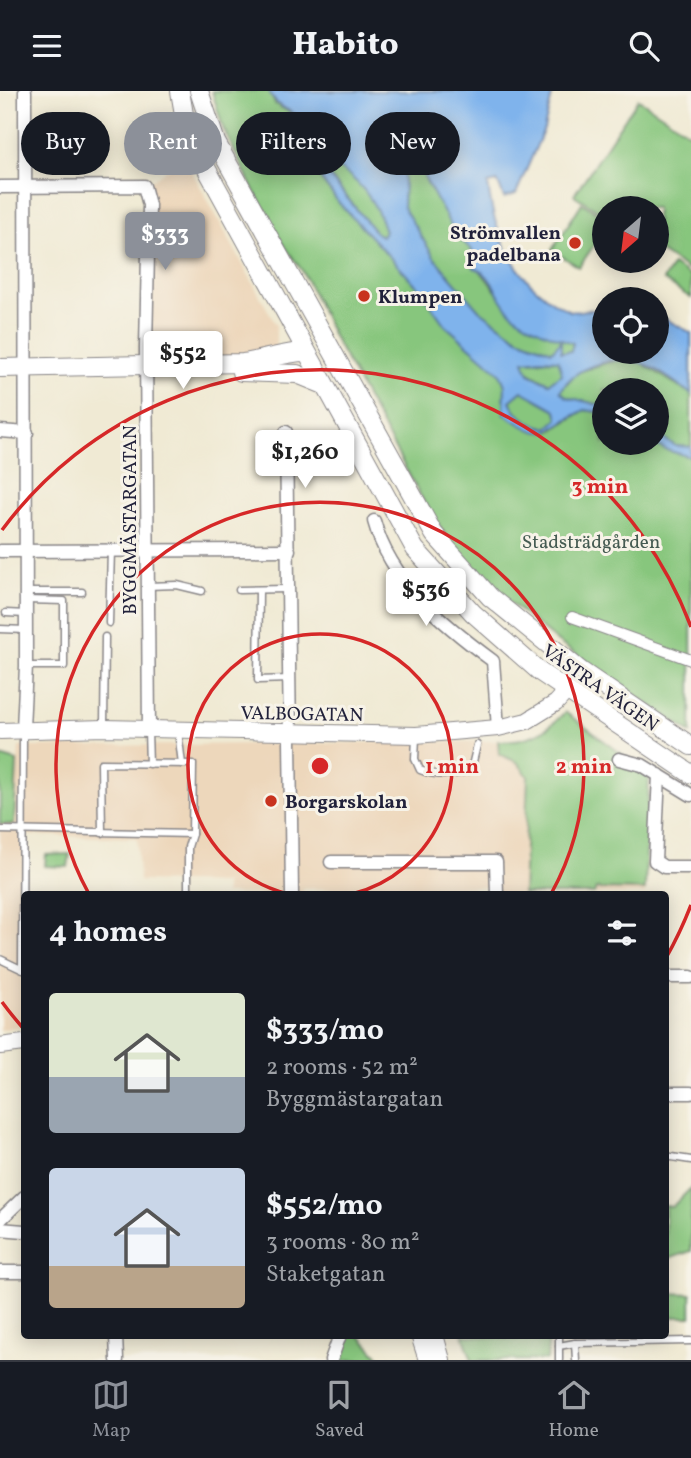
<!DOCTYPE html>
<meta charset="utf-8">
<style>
:root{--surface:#171b24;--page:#242831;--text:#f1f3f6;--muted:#9ea1a6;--line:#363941;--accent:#8c9099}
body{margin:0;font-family:Vollkorn,serif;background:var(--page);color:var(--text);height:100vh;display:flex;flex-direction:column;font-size:26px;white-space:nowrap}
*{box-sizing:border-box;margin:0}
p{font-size:23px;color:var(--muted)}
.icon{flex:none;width:38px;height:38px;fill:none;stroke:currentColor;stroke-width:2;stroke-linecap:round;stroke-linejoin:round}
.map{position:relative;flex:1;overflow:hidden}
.panel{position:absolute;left:21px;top:800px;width:648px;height:448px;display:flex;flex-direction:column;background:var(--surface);border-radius:7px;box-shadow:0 4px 18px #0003}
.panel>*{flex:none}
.top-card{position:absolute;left:21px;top:21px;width:649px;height:63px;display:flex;gap:14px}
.needle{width:46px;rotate:208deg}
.controls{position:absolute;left:592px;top:105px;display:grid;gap:14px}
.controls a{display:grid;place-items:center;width:77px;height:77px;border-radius:50%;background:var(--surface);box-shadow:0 4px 18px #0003;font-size:35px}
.price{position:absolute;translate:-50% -60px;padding:0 16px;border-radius:7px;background:#fff;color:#222;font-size:23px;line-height:46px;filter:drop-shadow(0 2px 4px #0008)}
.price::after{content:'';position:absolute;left:50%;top:42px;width:21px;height:16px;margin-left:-10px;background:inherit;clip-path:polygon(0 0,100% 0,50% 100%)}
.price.active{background:var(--accent);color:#fff}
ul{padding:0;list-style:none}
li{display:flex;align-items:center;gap:21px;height:175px;padding:0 28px}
li span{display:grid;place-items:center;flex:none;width:196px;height:140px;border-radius:7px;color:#555}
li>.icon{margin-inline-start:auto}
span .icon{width:84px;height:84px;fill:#fffc;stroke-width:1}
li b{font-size:30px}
h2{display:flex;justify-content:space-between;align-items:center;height:84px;padding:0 28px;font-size:30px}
.tag{padding:0 24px;border-radius:32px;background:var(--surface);box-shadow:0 4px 18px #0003;font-size:24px;line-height:63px}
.tag.active{background:var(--accent);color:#fff}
header{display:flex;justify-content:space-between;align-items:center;height:91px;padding:0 28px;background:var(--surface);font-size:32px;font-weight:800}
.dock{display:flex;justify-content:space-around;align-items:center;height:98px;border-top:2px solid var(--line);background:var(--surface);font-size:19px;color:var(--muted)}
.dock a{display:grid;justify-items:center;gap:4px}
.dock .active{color:var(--accent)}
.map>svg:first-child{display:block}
</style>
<header><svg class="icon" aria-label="menu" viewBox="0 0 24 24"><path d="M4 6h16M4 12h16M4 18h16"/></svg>Habito<svg class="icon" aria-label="search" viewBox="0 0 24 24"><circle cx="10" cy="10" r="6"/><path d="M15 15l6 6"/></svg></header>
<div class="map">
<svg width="691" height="1269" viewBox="0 0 691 1269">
<rect width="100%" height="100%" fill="#f7f3e8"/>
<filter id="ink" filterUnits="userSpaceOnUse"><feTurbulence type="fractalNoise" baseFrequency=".0143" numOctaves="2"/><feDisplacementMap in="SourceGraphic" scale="14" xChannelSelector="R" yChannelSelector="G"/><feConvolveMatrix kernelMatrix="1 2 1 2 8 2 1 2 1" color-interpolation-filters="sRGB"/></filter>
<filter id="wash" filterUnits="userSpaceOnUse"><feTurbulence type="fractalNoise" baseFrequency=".00686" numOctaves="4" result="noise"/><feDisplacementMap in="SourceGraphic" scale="28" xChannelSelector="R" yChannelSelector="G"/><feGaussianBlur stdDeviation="1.57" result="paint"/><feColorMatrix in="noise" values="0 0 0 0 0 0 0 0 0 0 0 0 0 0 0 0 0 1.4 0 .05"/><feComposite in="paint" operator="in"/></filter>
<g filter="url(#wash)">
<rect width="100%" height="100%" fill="#f0ead4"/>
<g fill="#edd7bb">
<path d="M184 66 276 234V259L252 265 146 266 144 95Z"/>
<path d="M498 650 499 663 517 671 528 685 523 803H491L490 796 303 798 302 803H225V792L139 790 137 747 24 744 21 935 0 939V733L14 734 19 656Z"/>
<path d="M596 798 645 799V803H594Z"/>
</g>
<g fill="#87c67d" stroke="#54745c" stroke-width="2">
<path d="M212 0H269L275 13 306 31 309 40 305 52 310 74 339 112 418 196 445 234 500 282 505 295 504 323 550 341 585 319 603 322 604 352H653L666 359 691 366V642L558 551 491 496 453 456 424 411 334 247 303 181 281 150 251 94 223 37Z"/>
<path d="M638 8 691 43V181L656 158V117H604V123L574 104Z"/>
<path d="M389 33 417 73 456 144 472 159 474 177 479 178 495 199 531 235 573 252 572 260 561 262V250L552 260 518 247 479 219 435 168 403 116 404 81 379 37Z"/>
<path d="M332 73C360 88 376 109 385 140L382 145 376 142 328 83Z"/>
<path d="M582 112 604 126V149L599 147 579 176 552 159Z"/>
<path d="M673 174 691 186V207L663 189Z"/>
<path d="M620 267 638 270 691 303V356L676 355 656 343V299H604V315L567 306 560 300 576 282Z"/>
<path d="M558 269 563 283 549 292 526 279 524 270Z"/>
<path d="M522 300 556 319 558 328 548 337C531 334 517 326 510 310Z"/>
<path d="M565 621 649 683 645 799 596 798 594 803H523L528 685 517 671 499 663 498 650C527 650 545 643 565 621Z"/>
<path d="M0 665 17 670 14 734 0 733Z"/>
<path d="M70 763 68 776 45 775 46 764Z"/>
<path d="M691 1097V1160L665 1169V1115L672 1116Z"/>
<path d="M665 1202 691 1203V1226H665Z"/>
<path d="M347 1244H359L382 1269H338Z"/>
<path d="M463 1244 548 1251 547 1269H472Z"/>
</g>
<g fill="#7fb3ec" stroke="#506a94" stroke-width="2" fill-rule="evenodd">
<path d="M269 0H553L544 38 516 103 504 107 498 91 488 93C494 147 518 196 570 220 578 223 590 215 597 221 607 229 604 247 604 261H656V223L688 240 691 242V303C661 281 639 261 601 272 583 277 571 284 560 300L567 306 604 315V322L585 319C541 340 550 354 504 323L505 295 500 282 445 234 418 196 339 112 310 73 305 52 309 35C299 20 275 19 269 0ZM388 33 417 73 456 144 472 159 474 177C492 180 499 212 513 223 530 237 553 245 573 252L571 260 561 261V250L552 260 518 247 479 219 435 168 403 116 404 81 380 37ZM332 73C360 88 376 110 385 140L382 145 376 142 328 84ZM540 268 558 269 562 283 549 292 529 283 524 270ZM522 300 556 319 558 328 548 337C531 334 517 326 510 310Z"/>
<path d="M656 343 676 355 691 356V366L666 359 653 352H656Z"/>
</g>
</g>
<g filter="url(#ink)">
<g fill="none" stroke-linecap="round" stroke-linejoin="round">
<defs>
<g id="service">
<path d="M147 495 177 494 202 500"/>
<path d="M239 499 287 498"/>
<path d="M259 499 258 589 290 588"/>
<path d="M26 501H82"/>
<path d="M6 522 26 523"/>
<path d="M109 532 111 459"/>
<path d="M0 538 26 539"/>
<path d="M26 575H64V510L26 509"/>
<path d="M104 635 105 546"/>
<path d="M148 640 149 673"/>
<path d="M178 640 182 673"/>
<path d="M416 646 415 668 420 679C436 686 455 684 471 679L477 654"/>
<path d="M0 739 192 743 188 756V803"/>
<path d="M102 742 101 672 193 673 192 743"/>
<path d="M0 868 23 879"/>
<path d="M22 877 23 639"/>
<path d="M665 1065 691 1069"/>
<path d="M559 1244V1269"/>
<path d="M575 1252 576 1269"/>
<path d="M559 1255 575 1252 691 1250"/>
</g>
<path id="pedestrian" d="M572 526 691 569"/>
<g id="minor">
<path d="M0 96 144 95 149 114 146 257 149 639"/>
<path d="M0 340 27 342"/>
<path d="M286 341 292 803"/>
<path d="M374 430C390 490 444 534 493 570L498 637"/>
<path d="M0 460 289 459"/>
<path d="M23 637 26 575 25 0"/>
<path d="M619 668 642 674 691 704"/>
<path d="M659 684 655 770 664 776H691"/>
<path d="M331 771H496L497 803"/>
<path d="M665 886H691"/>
<path d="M665 1002H691"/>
<path d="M0 1129 24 1106"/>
<path d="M0 1138 24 1140"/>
<path d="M0 1181H24"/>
<path d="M116 1244 117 1269"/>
<path d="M331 1269 340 1244"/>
</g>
<g id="tertiary">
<path d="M0 640 104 637 416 644 498 637 527 630 556 612 566 601"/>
<path d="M0 955 24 952"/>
<path d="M419 1244 427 1269"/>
<path d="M435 1244 442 1269"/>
</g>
<g id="secondary">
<path d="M180 0 186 35 198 62 415 458 473 522 540 581 691 683"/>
<path d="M199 0 216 51 434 443 490 506 581 580 691 655"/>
<path d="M0 277 243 272C265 269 285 261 306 261"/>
<path d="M241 281 297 283 324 294"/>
</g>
</defs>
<use href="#service" stroke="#898688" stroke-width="9"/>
<use href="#pedestrian" stroke="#898688" stroke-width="12"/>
<use href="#minor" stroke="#898688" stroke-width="15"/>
<use href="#tertiary" stroke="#898688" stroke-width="18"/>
<use href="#secondary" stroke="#898688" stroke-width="20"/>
<use href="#service" stroke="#fff" stroke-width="6"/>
<use href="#pedestrian" stroke="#fff" stroke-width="10"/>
<use href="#minor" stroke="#fff" stroke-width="12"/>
<use href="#tertiary" stroke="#fff" stroke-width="16"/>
<use href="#secondary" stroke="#fff" stroke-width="18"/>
</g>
</g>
<g fill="none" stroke="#d62828" stroke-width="3.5">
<path d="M288 803A132 132 0 1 1 352 803"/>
<path d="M89 803A264 264 0 1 1 551 803"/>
<path d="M691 814A396 396 0 0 1 666 867M23 937A396 396 0 0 1 2 911M2 439A396 396 0 0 1 691 536"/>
</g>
<g fill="#c8321e" stroke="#f7f3e8" stroke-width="2.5">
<circle cx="575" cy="152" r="7"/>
<circle cx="364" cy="205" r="7"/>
<circle cx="271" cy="710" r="7"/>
</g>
<g text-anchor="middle" stroke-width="6" stroke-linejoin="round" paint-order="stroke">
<g font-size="19" font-weight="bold" fill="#22223b" stroke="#f7f3e8" text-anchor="start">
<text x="561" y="148" text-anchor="end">Strömvallen<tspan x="561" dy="22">padelbana</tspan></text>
<text x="378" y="212">Klumpen</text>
<text x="285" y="717">Borgarskolan</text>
</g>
<g font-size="19" fill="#22223b" stroke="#f7f3e8">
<text transform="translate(129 429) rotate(-90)" y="7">BYGGMÄSTARGATAN</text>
<text transform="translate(601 596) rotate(35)" y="7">VÄSTRA VÄGEN</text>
<text transform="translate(302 622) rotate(1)" y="7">VALBOGATAN</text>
</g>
<g font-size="19" fill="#455b52" stroke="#f7f3e8">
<text x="591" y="457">Stadsträdgården</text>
</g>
</g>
<circle cx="320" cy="675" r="10" fill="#d62828" stroke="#f7f3e8" stroke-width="3.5"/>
<g font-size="21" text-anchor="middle" font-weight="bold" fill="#d62828" stroke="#f7f3e8" stroke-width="6" stroke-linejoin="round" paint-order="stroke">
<text x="600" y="402">3 min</text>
<text x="452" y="682">1 min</text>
<text x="584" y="682">2 min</text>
</g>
</svg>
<div class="controls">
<a><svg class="needle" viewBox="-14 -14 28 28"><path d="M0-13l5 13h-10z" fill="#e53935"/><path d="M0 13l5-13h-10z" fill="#9ea1a6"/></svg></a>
<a><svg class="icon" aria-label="locate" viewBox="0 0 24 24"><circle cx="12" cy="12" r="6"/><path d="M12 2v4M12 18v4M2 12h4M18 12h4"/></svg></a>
<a><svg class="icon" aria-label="layers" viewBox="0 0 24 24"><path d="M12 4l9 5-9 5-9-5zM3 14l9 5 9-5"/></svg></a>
</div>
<b class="price active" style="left:165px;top:181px">$333</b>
<b class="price" style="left:183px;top:300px">$552</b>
<b class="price" style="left:305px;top:399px">$1,260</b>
<b class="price" style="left:426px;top:537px">$536</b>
<div class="top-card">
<a class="tag">Buy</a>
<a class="tag active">Rent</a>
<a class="tag">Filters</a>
<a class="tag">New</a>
</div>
<section class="panel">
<h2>4 homes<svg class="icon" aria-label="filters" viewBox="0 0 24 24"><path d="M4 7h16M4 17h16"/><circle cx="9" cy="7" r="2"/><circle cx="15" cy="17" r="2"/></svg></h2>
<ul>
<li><span style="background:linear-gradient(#dfe7d0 60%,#9aa5b1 0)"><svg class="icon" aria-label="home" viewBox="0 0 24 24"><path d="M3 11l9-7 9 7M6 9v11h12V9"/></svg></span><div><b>$333/mo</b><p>2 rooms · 52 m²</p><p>Byggmästargatan</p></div></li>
<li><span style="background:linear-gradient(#c9d6e8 70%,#b9a48a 0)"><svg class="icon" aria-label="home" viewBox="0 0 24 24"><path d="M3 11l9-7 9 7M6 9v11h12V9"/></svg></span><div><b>$552/mo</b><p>3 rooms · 80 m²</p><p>Staketgatan</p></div></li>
</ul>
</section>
</div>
<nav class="dock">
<a class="active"><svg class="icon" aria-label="map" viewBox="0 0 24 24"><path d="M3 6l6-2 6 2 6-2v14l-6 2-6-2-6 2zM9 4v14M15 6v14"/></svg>Map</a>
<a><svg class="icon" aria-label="saved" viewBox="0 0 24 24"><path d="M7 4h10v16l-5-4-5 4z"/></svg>Saved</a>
<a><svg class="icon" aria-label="home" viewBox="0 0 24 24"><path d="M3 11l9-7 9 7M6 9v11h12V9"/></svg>Home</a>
</nav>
